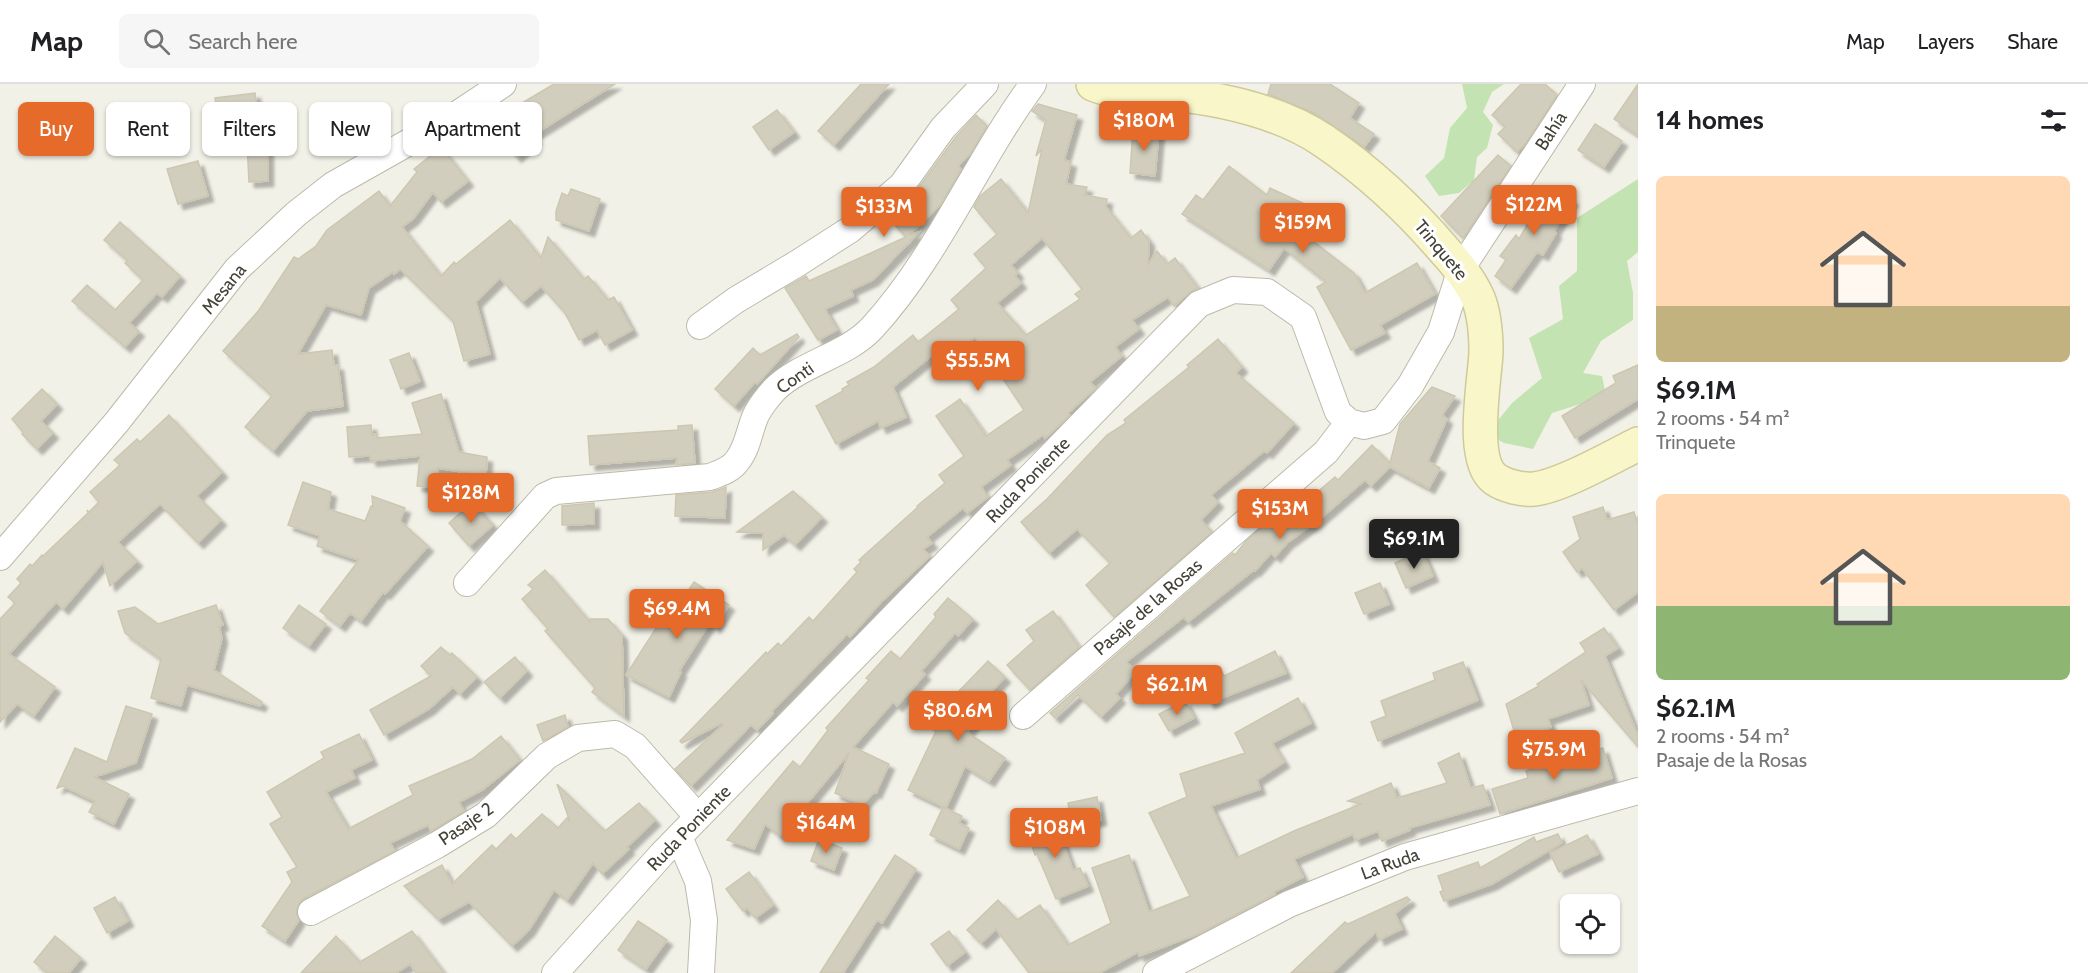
<!DOCTYPE html>
<meta charset="utf-8">
<style>
:root{--surface:#fff;--page:#f6f6f6;--text:#202124;--muted:#757577;--line:#e0e0e0;--accent:#e66b2a}
body{margin:0;font-family:Cabin,sans-serif;background:var(--page);color:var(--text);height:100vh;display:flex;flex-direction:column;font-size:22px;white-space:nowrap}
*{box-sizing:border-box;margin:0}
p{font-size:20px;color:var(--muted)}
.icon{flex:none;width:33px;height:33px;fill:none;stroke:currentColor;stroke-width:2;stroke-linecap:round;stroke-linejoin:round}
.map{position:relative;flex:1;overflow:hidden}
.panel{display:flex;flex-direction:column;background:var(--surface);width:450px}
.panel>*{flex:none}
.banner{position:absolute;left:18px;top:18px;width:570px;height:54px;display:flex;gap:12px}
.fabs{position:absolute;left:1560px;top:810px;display:grid;gap:12px}
.fabs a{display:grid;place-items:center;width:60px;height:60px;border-radius:9px;background:var(--surface);box-shadow:0 2px 4px #0004;font-size:30px}
.price{position:absolute;translate:-50% -51px;padding:0 14px;border-radius:6px;background:var(--accent);color:#fff;font-size:20px;line-height:39px;filter:drop-shadow(0 2px 3px #0008)}
.price::after{content:'';position:absolute;left:50%;top:36px;width:18px;height:14px;margin-left:-9px;background:inherit;clip-path:polygon(0 0,100% 0,50% 100%)}
.price.selected{background:#222;color:#fff}
ul{padding:0;list-style:none}
li{display:grid;align-content:center;gap:12px;height:318px;padding:0 18px}
li span{display:grid;place-items:center;height:186px;border-radius:9px;color:#555}
li>.icon{margin-inline-start:auto}
span .icon{width:108px;height:108px;fill:#fffc;stroke-width:1}
li b{font-size:26px}
h2{display:flex;justify-content:space-between;align-items:center;height:72px;padding:0 18px;font-size:26px}
.pill{padding:0 21px;border-radius:9px;background:var(--surface);box-shadow:0 2px 4px #0004;font-size:21px;line-height:54px}
.pill.selected{background:var(--accent);color:#fff}
header{display:flex;align-items:center;gap:36px;box-sizing:border-box;height:84px;padding:0 30px;background:var(--surface);border-bottom:2px solid var(--line)}
header strong{font-size:28px}
nav{display:flex;gap:33px;margin-inline-start:auto;font-size:21px}
.search{width:420px;height:54px;background:var(--page);display:flex;align-items:center;gap:15px;box-sizing:border-box;padding:0 21px;border-radius:9px;color:var(--muted);font-size:22px}
main{display:flex;flex:1;min-height:0}
.map>svg:first-child{display:block}
</style>
<header>
<strong>Map</strong>
<div class="search"><svg class="icon" aria-label="search" viewBox="0 0 24 24"><circle cx="10" cy="10" r="6"/><path d="M15 15l6 6"/></svg>Search here</div>
<nav><a>Map</a><a>Layers</a><a>Share</a></nav>
</header>
<main>
<div class="map">
<svg width="1638" height="889" viewBox="0 0 1638 889">
<defs>
<filter id="shadow"><feDropShadow dx="5.5" dy="5.5" stdDeviation="1.5" flood-color="#0004"/></filter>
</defs>
<rect width="100%" height="100%" fill="#f2f1e7"/>
<g fill="#c4e3b3">
<path d="M1462 0H1504L1492 8 1483 28 1493 41 1487 64 1477 73 1474 96 1459 109 1439 112 1425 92 1444 74 1450 44 1467 24Z"/>
<path d="M1638 95V168L1627 177 1633 209V236L1601 257 1583 289 1602 292 1606 312 1552 329 1533 365 1504 359 1487 350 1512 319 1542 294 1529 254 1563 235 1559 202 1577 187V134Z"/>
</g>
<g fill="#d2cebd" stroke="#cdc7b1" stroke-width="1.5" fill-rule="evenodd" filter="url(#shadow)">
<path d="M554 0H615L533 51 536 55 516 73 487 36 508 20 512 25Z"/>
<path d="M861 0H889L834 61 818 47Z"/>
<path d="M1271 0H1330L1359 19 1350 34 1374 50 1364 63 1316 30 1268 10Z"/>
<path d="M1521 0H1545L1557 11 1526 59 1517 68 1498 50 1505 43 1492 31Z"/>
<path d="M1638 0V51L1614 35Z"/>
<path d="M255 9 261 50H268V97L249 98 247 59 222 61 215 14Z"/>
<path d="M1038 20 1077 31 1064 76 1071 78 1066 100 1087 103 1085 111 1107 115 1106 123 1131 154 1141 146 1149 157 1148 180 1157 167 1167 180 1175 174 1198 204 1189 209 1174 222 1168 213 1132 236 1139 245 1115 263 1122 272 1090 298 1096 304 1068 329 1070 331 1045 354 1043 351 1007 376 1011 381 981 403 988 413 967 429 963 424 927 453 932 459 923 465 930 472 881 518 850 553 847 550 772 627 773 629 757 646 751 641 691 702 675 685 723 641 722 639 682 659 680 657 766 568 767 570 778 559 781 562 809 533 813 537 857 488 854 485 861 478 859 476 918 423 917 422 945 399 939 391 964 372 936 332 960 315 986 352 1024 326 975 253 942 280 934 270 893 303 906 333 881 344 878 337 836 360 816 322 843 307 842 305 849 301 847 298 874 283 913 251 918 258 959 225 951 216 986 184 974 170 997 150 974 123 980 112 1001 95 1028 129 1042 65 1036 72 1046 36 1032 27ZM1042 154 1082 205 1075 210 1080 215 1026 251 997 219 1021 199 1015 192 1018 189 1011 181Z"/>
<path d="M777 26 794 48 769 66 753 43Z"/>
<path d="M976 31 987 42 971 69 958 82 961 85 941 120 909 151 919 148 873 196 851 206 853 212 825 225 837 246 818 256 785 204 806 192 809 197 906 153 892 138 899 131 895 126 914 110 955 54Z"/>
<path d="M1595 40 1622 57 1604 83 1578 66Z"/>
<path d="M1133 45 1159 47 1155 92 1130 89Z"/>
<path d="M441 63 468 97 441 118 433 108 413 135 402 143 441 192 454 178 456 180 510 136 541 174 548 153 584 195 588 192 608 216 614 213 632 246 605 261 597 246 579 256 565 229 541 202 522 218 500 194 476 218 490 270 464 277 453 237 400 185 394 190 393 188 369 204 361 231 326 221 298 270 332 266 334 281H338L343 322 307 327 273 367 245 343 272 312 223 267 259 226 294 173 298 175 316 162 327 146 379 107 390 122 417 88 414 85Z"/>
<path d="M1498 71 1511 82 1463 154 1441 132Z"/>
<path d="M198 77 208 112 178 120 167 85Z"/>
<path d="M1229 82 1267 111 1270 104 1307 121 1296 144 1354 189 1365 209 1417 179 1435 210 1380 241 1385 249 1351 266 1317 203 1326 198 1284 164 1269 186 1182 130 1196 111 1203 116Z"/>
<path d="M1550 102 1573 116 1554 147 1556 149 1543 171 1537 168 1511 204 1495 192 1506 176 1500 172 1516 151 1519 155Z"/>
<path d="M571 105 600 115 589 147 556 136V127L562 109 568 112Z"/>
<path d="M120 138 180 192 162 213 157 209 129 239 139 247 125 263 72 217 87 201 115 226 143 196 125 179 128 177 104 156Z"/>
<path d="M797 250 799 253 757 300 755 298 734 322 715 305 753 264 760 271Z"/>
<path d="M1218 255 1242 283 1236 289 1294 339 1267 369 1264 367 1211 411 1218 418 1201 436 1212 448 1114 533 1086 501 1110 479 1077 445 1049 469 1021 438 1047 415 1107 351 1126 339 1124 336 1189 283 1187 281Z"/>
<path d="M409 269 420 297 401 305 390 276Z"/>
<path d="M1638 281V315L1575 354 1562 332 1616 299 1613 292Z"/>
<path d="M1432 303 1455 312 1442 331 1447 335 1428 377 1440 384 1429 404 1390 383 1371 402 1365 396 1320 435 1287 459 1275 473 1271 469 1255 487 1254 486 1188 538 1184 533 1126 578 1136 587 1116 610 1120 614 1101 633 1078 611 1055 634 1050 629 1233 469 1235 471 1246 457 1277 430 1279 432 1306 413 1308 416 1335 393 1338 396 1372 361 1390 379 1400 340Z"/>
<path d="M42 305 57 320 41 337 53 349 37 365 22 350 23 348 12 335Z"/>
<path d="M441 310 459 368 487 373 486 392 438 384 436 404 417 402 420 372 371 377 370 372 349 373 347 343 371 341 372 351 377 350V354L422 350 412 319Z"/>
<path d="M169 331 222 388 197 412 221 436 198 459 160 420 118 458 137 477 110 502 103 478 63 525 56 518 9 570 55 603 34 632 17 620 0 638V535L15 519 8 513 21 499 17 495 30 480 32 482 42 471 43 472 88 429 87 426 89 428 99 418 90 408 120 381 114 376 137 355 140 358Z"/>
<path d="M692 341 695 379 676 381 677 374 590 381 588 352 678 346V342Z"/>
<path d="M303 398 331 408 328 425 365 437 371 422 373 423 372 412 405 424 400 437 428 462 385 510 383 508 361 537 350 529 340 542 320 527 359 476 317 462 320 452 288 441Z"/>
<path d="M726 403 725 434 675 432 676 411 712 408Z"/>
<path d="M793 407 822 433 795 461 784 451 763 466V449L737 448Z"/>
<path d="M472 418 493 441 469 462 449 439Z"/>
<path d="M594 419V440L562 441V422Z"/>
<path d="M1603 423 1607 436 1634 428 1638 440V508L1614 526 1582 484 1577 488 1563 468 1580 455 1573 433Z"/>
<path d="M1422 467 1433 492 1406 504 1395 479Z"/>
<path d="M545 486 590 538V535H608L622 551 624 632 592 608 595 604 545 547 548 545 522 515 533 505 528 501Z"/>
<path d="M694 498 729 521 715 543 710 538 679 587 681 588 669 613 626 591 660 538 665 541Z"/>
<path d="M1380 499 1389 520 1364 530 1355 509Z"/>
<path d="M948 514 973 535 958 552 955 549 921 587 925 590 897 622 893 618 853 663 889 680 876 709 874 708 862 721 835 709 849 669 780 752 765 740 754 765 727 756 793 677 800 683 828 646 826 644 869 596 866 594 891 567 900 575 936 533 934 530Z"/>
<path d="M216 521 223 541 219 542 222 554 214 586 262 618 260 622 187 601 181 622 151 614 161 575 125 549 118 527 135 523 158 540Z"/>
<path d="M299 521 326 540 309 562 283 544Z"/>
<path d="M1053 527 1079 563 1030 606 1007 581 1034 557 1026 546Z"/>
<path d="M1604 544 1618 564 1605 572 1638 652V663L1581 596 1589 621 1548 635 1551 643 1517 657 1506 620 1539 602 1537 600 1586 568 1580 559Z"/>
<path d="M441 563 450 571 452 569 477 593 460 610 453 603 429 625 384 651 370 626 431 592 421 582Z"/>
<path d="M1275 567 1286 589 1209 619 1200 597 1222 588 1224 592Z"/>
<path d="M515 573 527 587 500 614 484 598Z"/>
<path d="M988 577 1005 593 972 628 979 634 967 648 1005 674 989 697 965 682 946 724 908 706 936 647 928 639Z"/>
<path d="M1463 578 1478 616 1378 657 1371 638 1386 632 1381 617 1435 596 1433 589Z"/>
<path d="M1298 614 1311 639 1272 659 1284 678 1257 696 1260 705 1211 722 1236 774 1294 747 1361 720 1348 717 1391 699 1397 714 1447 699 1438 679 1459 669 1471 704 1483 701 1490 721 1409 744 1410 746 1382 757 1378 747 1355 756 1353 750 1294 775 1303 793 1274 808 1275 810 1198 850 1139 872 1138 868 1099 889H1029L996 845 981 859 967 846 998 816 1017 836 1040 821 1068 861 1111 839 1092 784 1129 771 1149 828 1190 812 1149 729 1187 713 1180 690 1245 669 1235 649Z"/>
<path d="M1185 617 1194 634 1169 647 1159 630Z"/>
<path d="M126 622 152 630 136 679 94 693 129 710 114 740 89 728 95 717 63 702 57 704 75 664 107 678Z"/>
<path d="M565 631 568 643 543 657 537 641Z"/>
<path d="M359 650 372 676 351 686 355 694 326 708 348 745 413 711 409 702 472 675 501 652 520 676 482 706 459 718 464 727 431 747 428 741 390 759 395 767 303 815 299 820 296 827 299 836 285 857 262 842 292 798 287 788 297 783 270 740 282 733 267 708 324 674 321 668Z"/>
<path d="M1603 664 1612 694 1500 730 1492 705 1528 694 1526 687Z"/>
<path d="M557 700 605 747 639 719 655 736 627 763 629 765 602 790 593 779 567 816 554 806 529 846 512 862 469 818 438 835 404 802 442 781 452 800 492 761 496 765 511 750 516 755 542 730 558 744 567 734 570 738Z"/>
<path d="M1097 713 1101 736 1072 742 1068 719Z"/>
<path d="M943 723 962 732 959 739 969 744 959 765 930 751Z"/>
<path d="M1054 734 1073 786 1080 784 1088 802 1056 815 1037 770 1035 771 1026 744Z"/>
<path d="M1558 750 1562 759 1492 800 1444 817 1440 808 1443 806 1438 792 1478 778 1480 784 1534 753 1536 758Z"/>
<path d="M1587 751 1598 770 1559 788 1550 769Z"/>
<path d="M819 755 842 764 834 786 811 777Z"/>
<path d="M895 771 916 785 882 839 877 836 843 889H820Z"/>
<path d="M749 788 773 821 755 834 747 824 743 827 726 805Z"/>
<path d="M115 813 128 837 107 849 94 824Z"/>
<path d="M1407 813 1410 816 1395 830 1402 845 1379 856 1376 848 1332 889H1291L1345 838 1348 840Z"/>
<path d="M638 837 667 856 646 885 618 866Z"/>
<path d="M412 847 444 889H416L410 880 396 889H301L336 852 360 878Z"/>
<path d="M949 847 965 868 947 882 931 860Z"/>
<path d="M55 852 81 874 69 889H47L34 878Z"/>
</g>
<g fill="none" stroke-linecap="round" stroke-linejoin="round">
<defs>
<g id="street">
<path d="M700 242 736 216 798 179 851 145 902 101 943 44 985 0"/>
<path d="M0 473 116 339 237 185 296 130 333 101 450 35 503 0"/>
<path d="M467 499 545 412 556 407 710 393C720 389 731 386 737 377 748 364 749 346 756 331 760 323 769 311 775 305 802 279 847 271 872 244 938 172 975 79 1033 0"/>
<path d="M1023 632 1326 368 1349 338"/>
<path d="M679 753 698 797 704 836 701 889"/>
<path d="M311 828 437 761 486 731 547 672 578 654 615 650 635 662 698 733"/>
<path d="M555 889 662 770 1199 220 1233 206 1267 208 1303 233 1338 328 1349 338 1364 342 1383 337 1410 302 1441 248 1461 185 1582 0"/>
<path d="M1156 889 1289 820 1405 773 1638 707"/>
</g>
<path id="secondary" d="M1093 0C1116 10 1140 6 1165 9 1218 14 1278 26 1324 57 1368 87 1409 125 1444 166 1457 180 1470 196 1478 214 1484 229 1486 251 1486 268 1485 296 1469 376 1495 395 1505 402 1522 406 1534 405 1561 402 1612 373 1638 360"/>
</defs>
<use href="#street" stroke="#bcbaaa" stroke-width="28"/>
<use href="#secondary" stroke="#ceca9a" stroke-width="36"/>
<use href="#street" stroke="#fff" stroke-width="26"/>
<use href="#secondary" stroke="#f9f7c9" stroke-width="33"/>
</g>
<g text-anchor="middle" stroke-width="6" stroke-linejoin="round" paint-order="stroke">
<g font-size="18" fill="#444237" stroke="#fff">
<text transform="translate(1551 47) rotate(-57)" y="6">Bahía</text>
<text transform="translate(1441 166) rotate(50)" y="6">Trinquete</text>
<text transform="translate(224 205) rotate(-51)" y="6">Mesana</text>
<text transform="translate(795 294) rotate(-35)" y="6">Conti</text>
<text transform="translate(1028 396) rotate(-46)" y="6">Ruda Poniente</text>
<text transform="translate(1148 523) rotate(-41)" y="6">Pasaje de la Rosas</text>
<text transform="translate(466 740) rotate(-34)" y="6">Pasaje 2</text>
<text transform="translate(689 744) rotate(-46)" y="6">Ruda Poniente</text>
<text transform="translate(1390 780) rotate(-20)" y="6">La Ruda</text>
</g>
</g>
</svg>
<div class="fabs">
<a><svg class="icon" aria-label="locate" viewBox="0 0 24 24"><circle cx="12" cy="12" r="6"/><path d="M12 2v4M12 18v4M2 12h4M18 12h4"/></svg></a>
</div>
<b class="price" style="left:1144px;top:68px">$180M</b>
<b class="price" style="left:1534px;top:152px">$122M</b>
<b class="price" style="left:884px;top:154px">$133M</b>
<b class="price" style="left:1303px;top:170px">$159M</b>
<b class="price" style="left:978px;top:308px">$55.5M</b>
<b class="price" style="left:471px;top:440px">$128M</b>
<b class="price" style="left:1280px;top:456px">$153M</b>
<b class="price selected" style="left:1414px;top:486px">$69.1M</b>
<b class="price" style="left:677px;top:556px">$69.4M</b>
<b class="price" style="left:1177px;top:632px">$62.1M</b>
<b class="price" style="left:958px;top:658px">$80.6M</b>
<b class="price" style="left:1554px;top:697px">$75.9M</b>
<b class="price" style="left:826px;top:770px">$164M</b>
<b class="price" style="left:1055px;top:775px">$108M</b>
<div class="banner">
<a class="pill selected">Buy</a>
<a class="pill">Rent</a>
<a class="pill">Filters</a>
<a class="pill">New</a>
<a class="pill">Apartment</a>
</div>
</div>
<section class="panel">
<h2>14 homes<svg class="icon" aria-label="filters" viewBox="0 0 24 24"><path d="M4 7h16M4 17h16"/><circle cx="9" cy="7" r="2"/><circle cx="15" cy="17" r="2"/></svg></h2>
<ul>
<li><span style="background:linear-gradient(#ffd9b3 70%,#c2b280 0)"><svg class="icon" aria-label="home" viewBox="0 0 24 24"><path d="M3 11l9-7 9 7M6 9v11h12V9"/></svg></span><div><b>$69.1M</b><p>2 rooms · 54 m²</p><p>Trinquete</p></div></li>
<li><span style="background:linear-gradient(#ffd9b3 60%,#8fb573 0)"><svg class="icon" aria-label="home" viewBox="0 0 24 24"><path d="M3 11l9-7 9 7M6 9v11h12V9"/></svg></span><div><b>$62.1M</b><p>2 rooms · 54 m²</p><p>Pasaje de la Rosas</p></div></li>
</ul>
</section>
</main>
